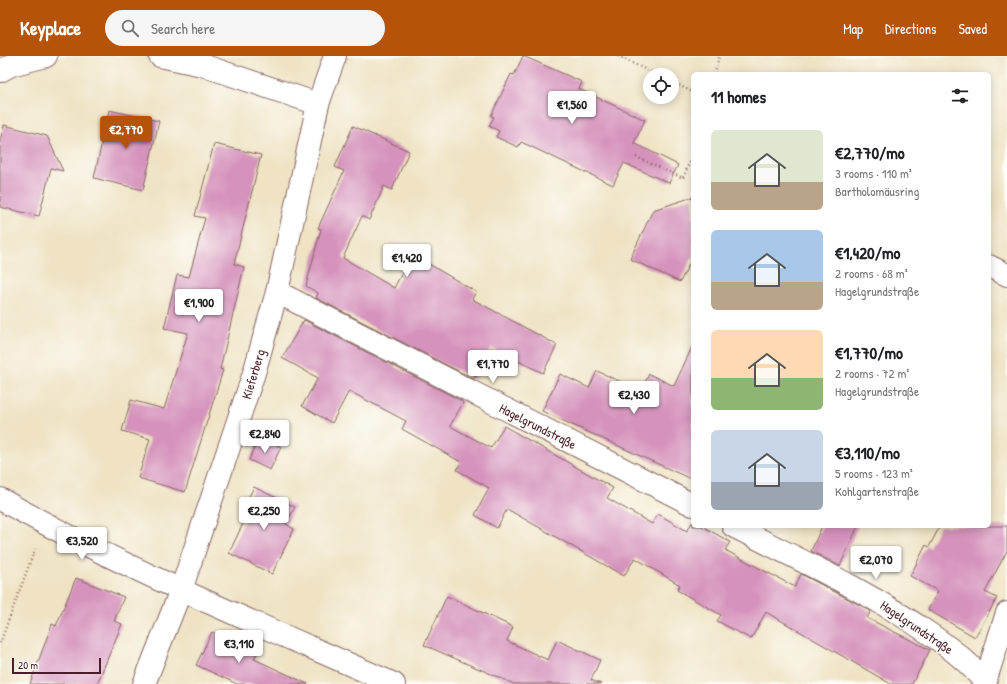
<!DOCTYPE html>
<meta charset="utf-8">
<style>
:root{--surface:#fff;--page:#f6f6f6;--text:#202124;--muted:#757577;--accent:#b45309}
body{margin:0;font-family:"Patrick Hand",sans-serif;background:var(--page);color:var(--text);height:100vh;display:flex;flex-direction:column;font-size:15px;white-space:nowrap}
*{box-sizing:border-box;margin:0}
p{font-size:13px;color:var(--muted)}
.icon{flex:none;width:22px;height:22px;fill:none;stroke:currentColor;stroke-width:2;stroke-linecap:round;stroke-linejoin:round}
.map{position:relative;flex:1;overflow:hidden}
.sheet{position:absolute;left:691px;top:16px;width:300px;height:456px;display:flex;flex-direction:column;background:var(--surface);border-radius:6px;box-shadow:0 2px 10px #0003}
.sheet>*{flex:none}
.buttons{position:absolute;left:643px;top:12px;display:grid;gap:8px}
.buttons a{display:grid;place-items:center;width:36px;height:36px;border-radius:50%;background:var(--surface);box-shadow:0 2px 10px #0003;font-size:20px}
.scale{position:absolute;left:12px;bottom:10px;width:89px;box-sizing:border-box;padding-left:4px;border:2px solid #4a1f2b;border-top:0;font-size:11px;line-height:14px;white-space:nowrap;color:#4a1f2b;-webkit-text-stroke:3px #fdfcf7;paint-order:stroke}
.price{position:absolute;translate:-50% -34px;padding:0 9px;border-radius:4px;background:#fff;color:#222;font-size:13px;line-height:26px;filter:drop-shadow(0 1px 2px #0008)}
.price::after{content:'';position:absolute;left:50%;top:24px;width:12px;height:9px;margin-left:-6px;background:inherit;clip-path:polygon(0 0,100% 0,50% 100%)}
.price.on{background:var(--accent);color:#fff}
ul{padding:0;list-style:none}
li{display:flex;align-items:center;gap:12px;height:100px;padding:0 20px}
li span{display:grid;place-items:center;flex:none;width:112px;height:80px;border-radius:6px;color:#555}
li>.icon{margin-inline-start:auto}
span .icon{width:48px;height:48px;fill:#fffc;stroke-width:1}
li b{font-size:17px}
h2{display:flex;justify-content:space-between;align-items:center;height:48px;padding:0 20px;font-size:17px}
header{display:flex;align-items:center;gap:24px;box-sizing:border-box;height:56px;padding:0 20px;background:var(--accent);color:#fff}
header strong{font-size:19px}
nav{display:flex;gap:22px;margin-inline-start:auto;font-size:14px}
.search{width:280px;height:36px;background:var(--page);display:flex;align-items:center;gap:10px;box-sizing:border-box;padding:0 14px;border-radius:22px;color:var(--muted);font-size:15px}
.map>svg:first-child{display:block}
</style>
<header>
<strong>Keyplace</strong>
<div class="search"><svg class="icon" aria-label="search" viewBox="0 0 24 24"><circle cx="10" cy="10" r="6"/><path d="M15 15l6 6"/></svg>Search here</div>
<nav><a>Map</a><a>Directions</a><a>Saved</a></nav>
</header>
<div class="map">
<svg width="1007" height="628" viewBox="0 0 1007 628">
<rect width="100%" height="100%" fill="#fdfcf7"/>
<filter id="ink" filterUnits="userSpaceOnUse"><feTurbulence type="fractalNoise" baseFrequency=".025" numOctaves="2"/><feDisplacementMap in="SourceGraphic" scale="8" xChannelSelector="R" yChannelSelector="G"/><feConvolveMatrix kernelMatrix="1 2 1 2 8 2 1 2 1" color-interpolation-filters="sRGB"/></filter>
<filter id="wash" filterUnits="userSpaceOnUse"><feTurbulence type="fractalNoise" baseFrequency=".012" numOctaves="4" result="noise"/><feDisplacementMap in="SourceGraphic" scale="16" xChannelSelector="R" yChannelSelector="G"/><feGaussianBlur stdDeviation="0.9" result="paint"/><feColorMatrix in="noise" values="0 0 0 0 0 0 0 0 0 0 0 0 0 0 0 0 0 1.4 0 .05"/><feComposite in="paint" operator="in"/></filter>
<g filter="url(#wash)">
<rect width="100%" height="100%" fill="#efe3c4"/>
<g id="blocks">
<g fill="#d592bc">
<path d="M523 0 582 26 579 33 645 64 634 87 678 109 669 127 624 107 613 129 521 86 518 91 496 81 499 75 489 70 494 61 491 60 511 18 514 19Z"/>
<path d="M109 54 159 65 143 134 94 122Z"/>
<path d="M4 69 47 80 63 115 51 112 39 160 0 151V85Z"/>
<path d="M353 70 409 95 392 134 384 130 369 164 362 160 343 202 394 232 408 206 423 214 427 207 476 236 472 243 557 289 543 317 491 292 474 323 316 242 318 237 306 230 321 173 318 172 344 115 335 111Z"/>
<path d="M214 88 261 99 234 208 244 211 220 313 223 314 185 436 138 422 150 383 122 375 131 344 164 353 188 277 164 272 177 219 189 221 205 162 195 160Z"/>
<path d="M693 141V200L680 226 630 203 653 154Z"/>
<path d="M304 264 462 345 463 347 450 370 491 392 504 370 613 432 607 442 652 468 658 458 687 475 693 465V470H702L730 486 725 494 795 531 801 518 871 555 867 562 930 594 912 628H891L766 556 751 583 717 565 721 559 677 534 680 529 635 502 624 520 507 453 497 472 475 459 489 432 457 414 461 406 402 373 406 365 349 335 332 367 302 350 318 322 282 302Z"/>
<path d="M693 289V424L542 355 560 318 589 332 597 315 641 335 649 318 674 330Z"/>
<path d="M260 381 281 391 270 414 249 404Z"/>
<path d="M254 431 295 451 286 468 294 473 272 518 229 497 249 455 243 452Z"/>
<path d="M822 470H858L840 510 811 495Z"/>
<path d="M940 470H1007V495L985 536 997 542 975 581 928 554 938 535 910 520 926 489 929 491Z"/>
<path d="M76 522 124 541 114 565 122 568 97 628H30L52 568 56 570Z"/>
<path d="M447 540 513 571 507 585 548 604 557 584 600 604 591 624 601 628H514L424 589Z"/>
<path d="M212 576 257 597 254 603 308 628H237L196 609Z"/>
</g>
</g>
</g>
<g filter="url(#ink)">
<use href="#blocks" fill-opacity="0" stroke="#846461" stroke-width="1"/>
<g fill="none" stroke-linecap="round" stroke-linejoin="round">
<defs>
<g id="minor">
<path d="M160 0 202 9 318 48"/>
<path d="M0 15 11 9 46 0"/>
<path d="M989 210 1007 219"/>
<path d="M277 236 693 449"/>
<path d="M0 443C126 514 261 569 394 628"/>
<path d="M733 470C799 504 868 535 930 578 950 592 972 608 986 628"/>
<path d="M985 626 1007 557"/>
<path d="M144 628 181 534 254 317 277 236 318 48 335 0"/>
</g>
</defs>
<use href="#minor" stroke="#846461" stroke-width="24"/>
<g stroke="#846461" stroke-width="2.5" stroke-dasharray="1 3" stroke-linecap="butt">
<path d="M618 0 657 19"/>
<path d="M715 18 719 0"/>
<path d="M672 26 693 36"/>
<path d="M636 101 683 122 693 98"/>
<path d="M0 587 35 493"/>
</g>
<use href="#minor" stroke="#fff" stroke-width="22"/>
</g>
</g>
<g text-anchor="middle" stroke-width="3" stroke-linejoin="round" paint-order="stroke">
<g font-size="13" fill="#4a1f2b" stroke="#fdfcf7">
<text transform="translate(253 318) rotate(-73)" y="5">Kieferberg</text>
<text transform="translate(538 370) rotate(27)" y="5">Hagelgrundstraße</text>
<text transform="translate(917 571) rotate(34)" y="5">Hagelgrundstraße</text>
</g>
</g>
</svg>
<div class="buttons">
<a><svg class="icon" aria-label="locate" viewBox="0 0 24 24"><circle cx="12" cy="12" r="6"/><path d="M12 2v4M12 18v4M2 12h4M18 12h4"/></svg></a>
</div>
<div class="scale">20 m</div>
<b class="price" style="left:572px;top:69px">€1,560</b>
<b class="price on" style="left:126px;top:94px">€2,770</b>
<b class="price" style="left:407px;top:222px">€1,420</b>
<b class="price" style="left:199px;top:267px">€1,900</b>
<b class="price" style="left:493px;top:328px">€1,770</b>
<b class="price" style="left:634px;top:359px">€2,430</b>
<b class="price" style="left:265px;top:398px">€2,840</b>
<b class="price" style="left:264px;top:475px">€2,250</b>
<b class="price" style="left:82px;top:505px">€3,520</b>
<b class="price" style="left:876px;top:524px">€2,070</b>
<b class="price" style="left:239px;top:608px">€3,110</b>
<section class="sheet">
<h2>11 homes<svg class="icon" aria-label="filters" viewBox="0 0 24 24"><path d="M4 7h16M4 17h16"/><circle cx="9" cy="7" r="2"/><circle cx="15" cy="17" r="2"/></svg></h2>
<ul>
<li><span style="background:linear-gradient(#dfe7d0 65%,#b9a48a 0)"><svg class="icon" aria-label="home" viewBox="0 0 24 24"><path d="M3 11l9-7 9 7M6 9v11h12V9"/></svg></span><div><b>€2,770/mo</b><p>3 rooms · 110 m²</p><p>Bartholomäusring</p></div></li>
<li><span style="background:linear-gradient(#a9c7e8 65%,#b9a48a 0)"><svg class="icon" aria-label="home" viewBox="0 0 24 24"><path d="M3 11l9-7 9 7M6 9v11h12V9"/></svg></span><div><b>€1,420/mo</b><p>2 rooms · 68 m²</p><p>Hagelgrundstraße</p></div></li>
<li><span style="background:linear-gradient(#ffd9b3 60%,#8fb573 0)"><svg class="icon" aria-label="home" viewBox="0 0 24 24"><path d="M3 11l9-7 9 7M6 9v11h12V9"/></svg></span><div><b>€1,770/mo</b><p>2 rooms · 72 m²</p><p>Hagelgrundstraße</p></div></li>
<li><span style="background:linear-gradient(#c9d6e8 65%,#9aa5b1 0)"><svg class="icon" aria-label="home" viewBox="0 0 24 24"><path d="M3 11l9-7 9 7M6 9v11h12V9"/></svg></span><div><b>€3,110/mo</b><p>5 rooms · 123 m²</p><p>Kohlgartenstraße</p></div></li>
</ul>
</section>
</div>
